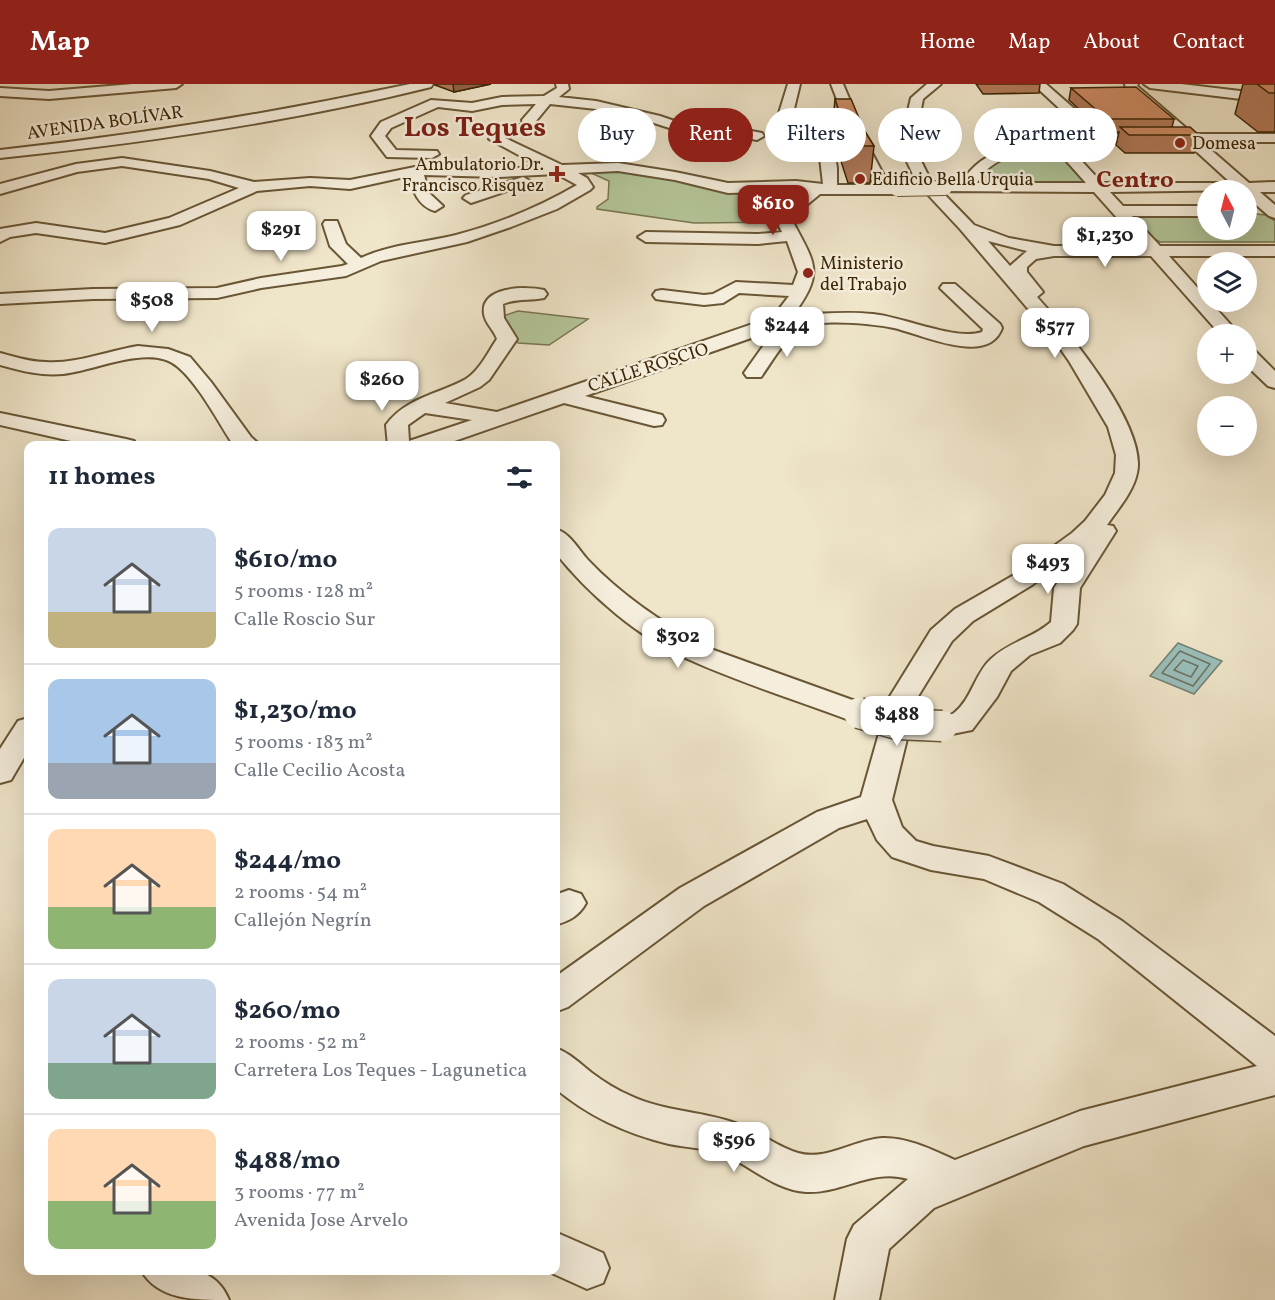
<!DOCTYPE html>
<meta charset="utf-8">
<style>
:root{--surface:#fff;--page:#f2f2f3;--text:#1f2937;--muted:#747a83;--line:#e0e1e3;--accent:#8f2418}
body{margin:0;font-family:Vollkorn,serif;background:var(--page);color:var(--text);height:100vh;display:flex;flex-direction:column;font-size:22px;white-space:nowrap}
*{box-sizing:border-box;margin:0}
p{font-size:20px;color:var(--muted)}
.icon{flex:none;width:33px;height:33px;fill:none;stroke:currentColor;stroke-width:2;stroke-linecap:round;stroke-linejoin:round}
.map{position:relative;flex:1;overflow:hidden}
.drawer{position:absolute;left:24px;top:357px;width:536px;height:834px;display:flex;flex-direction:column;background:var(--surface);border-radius:12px;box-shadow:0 6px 24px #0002}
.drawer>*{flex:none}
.banner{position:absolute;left:578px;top:24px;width:570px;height:54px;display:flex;gap:12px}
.needle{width:39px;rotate:353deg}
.controls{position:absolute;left:1197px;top:96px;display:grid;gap:12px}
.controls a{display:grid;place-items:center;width:60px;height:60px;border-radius:50%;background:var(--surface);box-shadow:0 6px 24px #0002;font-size:30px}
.price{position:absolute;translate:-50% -51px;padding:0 14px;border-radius:12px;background:#fff;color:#222;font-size:20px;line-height:39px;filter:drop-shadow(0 2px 3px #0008)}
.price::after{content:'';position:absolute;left:50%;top:36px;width:18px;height:14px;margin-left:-9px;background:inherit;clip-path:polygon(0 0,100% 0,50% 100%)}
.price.selected{background:var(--accent);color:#fff}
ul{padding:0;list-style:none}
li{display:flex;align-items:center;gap:18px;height:150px;padding:0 24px}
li+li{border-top:2px solid var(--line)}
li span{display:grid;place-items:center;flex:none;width:168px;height:120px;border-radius:12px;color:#555}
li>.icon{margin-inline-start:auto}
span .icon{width:72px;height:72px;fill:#fffc;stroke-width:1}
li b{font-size:26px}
h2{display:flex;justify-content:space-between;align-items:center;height:72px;padding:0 24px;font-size:26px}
.pill{padding:0 21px;border-radius:27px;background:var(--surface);box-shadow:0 6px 24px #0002;font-size:21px;line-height:54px}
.pill.selected{background:var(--accent);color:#fff}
header{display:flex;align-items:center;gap:36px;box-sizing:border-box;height:84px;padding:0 30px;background:var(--accent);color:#fff}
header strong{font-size:28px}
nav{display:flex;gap:33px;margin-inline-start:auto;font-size:21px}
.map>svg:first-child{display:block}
</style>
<header>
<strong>Map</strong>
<nav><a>Home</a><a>Map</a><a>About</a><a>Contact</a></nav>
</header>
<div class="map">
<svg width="1275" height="1216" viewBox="0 0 1275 1216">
<rect width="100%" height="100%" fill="#efe5c9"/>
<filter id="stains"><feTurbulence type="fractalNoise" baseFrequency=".00333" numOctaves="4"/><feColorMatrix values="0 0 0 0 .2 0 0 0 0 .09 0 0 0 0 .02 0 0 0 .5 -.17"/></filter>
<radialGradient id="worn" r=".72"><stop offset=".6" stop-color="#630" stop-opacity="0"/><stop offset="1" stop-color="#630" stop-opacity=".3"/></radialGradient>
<g fill="#b4c69a" stroke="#78764f" stroke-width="1.5">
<path d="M1055 61 1089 101 978 102 983 87 1001 74Z"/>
<path d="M618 83 728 104 814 102 785 138 694 139 597 125V123L608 115 609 97 589 88Z"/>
<path d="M1207 129 1208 146H1246L1247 129 1266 131 1275 137V158H1160L1153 154 1132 133Z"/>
<path d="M518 227 588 235 549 261 518 259 500 233Z"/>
</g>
<path fill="#9abebb" stroke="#748172" stroke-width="1.5" d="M1178 559 1222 577 1194 610 1150 592Z"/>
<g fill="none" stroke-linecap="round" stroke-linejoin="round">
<g stroke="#6b7260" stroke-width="1.5">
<path d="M1180 567 1210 580 1193 602 1162 589Z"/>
<path d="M1183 576 1198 582 1191 593 1174 586Z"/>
</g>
<defs>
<g id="minor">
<path d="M133 0H182L176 4 49 15 0 12V4L49 7Z"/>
<path d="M410 0H433L431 3C290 38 144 59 0 74V66C138 51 274 29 410 0Z"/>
<path d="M556 0H568L569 5 559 13 596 17 660 32 689 42 730 43 762 49 764 52 757 56 730 51 688 50 651 38 596 25 550 20 536 37 535 45 505 54 562 81 618 79 675 88 728 99 796 97 823 100 818 56 788 45 779 29 788 0H800L793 29 798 39 830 51 832 54 837 84V101H874L858 69 831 0H843L872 69 889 101 902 102 905 105 897 110H820L796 130 793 138C816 181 824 189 793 231 820 230 846 227 873 230 904 233 955 257 982 248L983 245 940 204 943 200H955L1000 240 1002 244C988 283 921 250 894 244 874 240 825 235 806 242 788 248 772 278 761 293H747L744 289 771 251 780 244 585 312 662 331 665 336 662 341 654 342 564 319 440 362H388L386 341C405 314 439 310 466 295 480 286 488 268 497 255 494 246 485 239 484 230 480 202 526 202 544 206L547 210 544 214C530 217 517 214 503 220L504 234 517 255 489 296 480 303 445 319 497 328 773 233 789 212 739 209 723 219 704 221 662 216 656 215 653 211 656 207 662 206 704 211 713 210 736 198 793 201 798 188 787 157 758 160 646 158 638 153 646 148 758 150 782 148 777 138 783 125 806 107 728 109 675 96 618 87 578 89 587 94 593 103 590 106 557 125 511 143 467 158 381 177 346 192 261 204 217 214 93 215 0 220V210L93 205 217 204 261 194 342 182 348 180 330 162 323 140 325 137H337L346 160 361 174C390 160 425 159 456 151 498 140 539 123 577 101L557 90 499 93 424 91 429 109 443 122 435 127C418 122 413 107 409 92L350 105 310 102 257 107 180 141 105 159 36 149 10 153 0 158V145L36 139 105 149 169 134 239 104 209 95 122 82 77 88 0 110V100L76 80 122 74 210 87 254 98 310 94 350 96 415 83 499 85 541 83 489 55 493 49 523 40 522 36 536 20 502 21 472 27 438 23 391 44 385 52 396 66 437 67 439 70 432 74 387 73 371 52 381 38 431 16 472 19 502 13 544 12 557 4ZM425 329 472 336 409 357 408 341Z"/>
<path d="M927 0H941L923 15 915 57 916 67 931 97 938 104 940 101 962 99C981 61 1047 50 1087 50L1033 0H1046L1103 50H1177L1126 5 1125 0H1138L1137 2 1193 50H1275V58H1202L1249 99 1275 98V108H1260L1275 121V134L1269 132 1246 112V106L1110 108 1123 122H1208V132H1132L1160 162H1275V172H1169L1239 250H1220L1151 172H1054L1036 175 1027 183V188L1043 208 1037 213C1067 246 1148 343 1137 389 1133 408 1118 425 1107 441L1113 442 1116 447 1080 504 1077 540 1073 546 1060 559 1030 571 1011 587 997 613 972 646 942 652 932 649 927 642 932 635C938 634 949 633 954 629 972 615 975 589 991 575 1009 558 1033 554 1051 538L1054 504 1078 467 1032 501 973 537 952 557 917 614 892 716 902 743 916 757 933 762 989 772 1063 800 1122 837 1275 952V1011L1084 1062 934 1124 889 1165 879 1216H835L847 1155 854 1141 908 1095C871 1084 842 1110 806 1108 776 1106 753 1084 727 1072 710 1064 688 1064 669 1060 627 1050 588 1032 555 1004V964C570 969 579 979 592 989 604 998 617 1006 631 1012 663 1027 699 1027 732 1038 755 1045 777 1063 798 1069 826 1077 854 1056 882 1054 907 1053 933 1066 955 1076L1080 1027 1257 982 1098 855 1039 818 984 795 931 786 892 773 877 756 867 735 839 744 704 822 568 923 555 928V893L680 804 817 728 861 713 889 614 931 546 955 525 1014 491 1072 449 1085 437 1105 411 1115 389 1116 371 1108 343 1069 277 1053 254 960 145 917 99 902 67 901 57 911 14ZM1186 58 1231 99H1102L1065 59ZM1053 62 1086 99H977C990 72 1025 67 1053 62ZM941 107 1094 108 1142 162H1054L1009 154 974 141ZM988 157 1027 167 1010 182Z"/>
<path d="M1144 0H1181L1275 11V19L1150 4Z"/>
<path d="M523 93 530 97 528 100 471 119 463 114 466 111Z"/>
<path d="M138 262 168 265 190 273 211 298 251 353 261 362H234C218 338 200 302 178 283 151 259 95 287 63 290 42 292 21 287 0 281V269C15 273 30 278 46 278 77 280 107 267 138 262Z"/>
<path d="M1246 263 1253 265 1275 287V304L1268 302 1246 281Z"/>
<path d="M0 329 126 355 134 357 137 362H93L0 341Z"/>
<path d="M555 445C569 448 578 465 588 476 622 512 664 540 708 564L869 622 874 629 869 636 859 638 849 636C796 616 741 599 690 576 640 555 588 510 555 468Z"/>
<path d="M28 634V667L11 696 0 699V665L18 637Z"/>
<path d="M569 806 581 810 586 819C579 832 569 837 555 841V811Z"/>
<path d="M555 1148 603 1169 609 1184 603 1199 587 1205 545 1186H555Z"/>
<path d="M141 1186C177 1186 213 1177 229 1216 194 1216 158 1216 141 1186Z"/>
</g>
</defs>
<use href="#minor" stroke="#695635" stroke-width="4"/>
<use href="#minor" fill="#f5eedc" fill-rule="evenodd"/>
<defs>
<path id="minor-bridge-far1" d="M897 105 945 104"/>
<path id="minor-bridge" d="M859 629 897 640 942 642"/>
</defs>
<use href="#minor-bridge-far1" stroke="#695635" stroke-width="16" stroke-linecap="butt"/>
<use href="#minor-bridge" stroke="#695635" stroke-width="33" stroke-linecap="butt"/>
<use href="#minor-bridge-far1" stroke="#f5eedc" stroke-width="14"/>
<use href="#minor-bridge" stroke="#f5eedc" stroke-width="30"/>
</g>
<g fill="#b27a59" stroke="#3c2604" stroke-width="1.5">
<path d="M434 0H491L454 8 435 1Z"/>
<path d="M976 0H1040L1039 9 983 10Z"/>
<path d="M1243 0H1275V48H1258L1235 30Z"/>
<path d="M1071 4 1174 35 1172 43 1199 51 1194 69H1125L1116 61 1119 48H1104L1069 16Z"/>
<path d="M835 15 864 46 874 62 870 99H848L832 49Z"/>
</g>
<path fill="#916348" stroke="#3c2604" stroke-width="1.5" d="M453 0H491L454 8Z"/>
<g fill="#cf8e67" stroke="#3c2604" stroke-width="1.5">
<path d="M1257 0H1275V9H1269Z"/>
<path d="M1136 3 1174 35H1107L1071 4Z"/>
<path d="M835 15H851L864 46 874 62H851Z"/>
<path d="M1120 43H1190L1199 51H1129Z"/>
</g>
<g fill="#8f2418" stroke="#f5eedc" stroke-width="2">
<circle cx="1180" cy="59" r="6"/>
<path d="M554 81h6v6h6v6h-6v6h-6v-6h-6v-6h6z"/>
<circle cx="860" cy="95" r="6"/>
<circle cx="808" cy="189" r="6"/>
</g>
<g text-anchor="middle" stroke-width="5" stroke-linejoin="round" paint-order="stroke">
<g font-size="18" fill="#3c2604" stroke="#f5eedc">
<text transform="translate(105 38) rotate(-8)" y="6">AVENIDA BOLÍVAR</text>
<text transform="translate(648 283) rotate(-18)" y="6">CALLE ROSCIO</text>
</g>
<g font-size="18" fill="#3c2604" stroke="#f5eedc" text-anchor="start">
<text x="1192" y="65">Domesa</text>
<text x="544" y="86" text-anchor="end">Ambulatorio Dr.<tspan x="544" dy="21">Francisco Risquez</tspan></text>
<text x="872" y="101">Edificio Bella Urquia</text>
<text x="820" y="185">Ministerio<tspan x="820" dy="21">del Trabajo</tspan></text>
</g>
<g font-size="24" font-weight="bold" fill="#7a1f14" stroke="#f5eedc">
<text x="1135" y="103">Centro</text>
</g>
<g font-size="28" font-weight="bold" fill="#7a1f14" stroke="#f5eedc">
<text x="475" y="52">Los Teques</text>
</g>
</g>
<rect width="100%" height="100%" filter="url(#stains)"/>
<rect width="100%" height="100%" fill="url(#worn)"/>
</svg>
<div class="controls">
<a><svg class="needle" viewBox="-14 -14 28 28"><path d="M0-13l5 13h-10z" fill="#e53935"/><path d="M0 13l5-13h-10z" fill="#747a83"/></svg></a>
<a><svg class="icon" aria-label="layers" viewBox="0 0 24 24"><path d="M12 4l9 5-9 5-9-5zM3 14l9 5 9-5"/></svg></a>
<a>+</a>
<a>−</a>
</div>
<b class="price selected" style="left:773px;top:152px">$610</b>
<b class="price" style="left:281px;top:178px">$291</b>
<b class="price" style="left:1105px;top:184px">$1,230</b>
<b class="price" style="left:152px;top:249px">$508</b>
<b class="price" style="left:787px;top:274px">$244</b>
<b class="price" style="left:1055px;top:275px">$577</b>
<b class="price" style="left:382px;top:328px">$260</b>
<b class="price" style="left:1048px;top:511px">$493</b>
<b class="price" style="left:678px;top:585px">$302</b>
<b class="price" style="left:897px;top:663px">$488</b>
<b class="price" style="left:734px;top:1089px">$596</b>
<div class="banner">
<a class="pill">Buy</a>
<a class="pill selected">Rent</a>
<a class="pill">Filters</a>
<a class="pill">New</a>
<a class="pill">Apartment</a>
</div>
<section class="drawer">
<h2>11 homes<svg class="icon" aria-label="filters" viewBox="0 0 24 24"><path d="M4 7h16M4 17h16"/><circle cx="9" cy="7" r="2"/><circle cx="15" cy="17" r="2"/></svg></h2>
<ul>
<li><span style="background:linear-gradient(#c9d6e8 70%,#c2b280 0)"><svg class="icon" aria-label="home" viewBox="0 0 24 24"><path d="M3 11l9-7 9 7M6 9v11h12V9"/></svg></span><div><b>$610/mo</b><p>5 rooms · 128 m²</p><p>Calle Roscio Sur</p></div></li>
<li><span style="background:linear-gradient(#a9c7e8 70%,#9aa5b1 0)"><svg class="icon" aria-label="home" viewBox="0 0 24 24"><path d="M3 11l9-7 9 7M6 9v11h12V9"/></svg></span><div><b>$1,230/mo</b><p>5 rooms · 183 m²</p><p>Calle Cecilio Acosta</p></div></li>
<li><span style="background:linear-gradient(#ffd9b3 65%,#8fb573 0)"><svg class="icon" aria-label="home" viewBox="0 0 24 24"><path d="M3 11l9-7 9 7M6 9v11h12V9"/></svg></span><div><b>$244/mo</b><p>2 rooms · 54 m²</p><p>Callejón Negrín</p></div></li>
<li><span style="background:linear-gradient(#c9d6e8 70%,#7fa58c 0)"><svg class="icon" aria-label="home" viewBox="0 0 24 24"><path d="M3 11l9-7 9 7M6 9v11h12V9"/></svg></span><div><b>$260/mo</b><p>2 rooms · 52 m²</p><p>Carretera Los Teques - Lagunetica</p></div></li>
<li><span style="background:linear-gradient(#ffd9b3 60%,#8fb573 0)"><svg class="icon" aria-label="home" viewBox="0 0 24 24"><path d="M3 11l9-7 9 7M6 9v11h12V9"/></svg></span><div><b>$488/mo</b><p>3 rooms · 77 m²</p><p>Avenida Jose Arvelo</p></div></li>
</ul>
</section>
</div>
